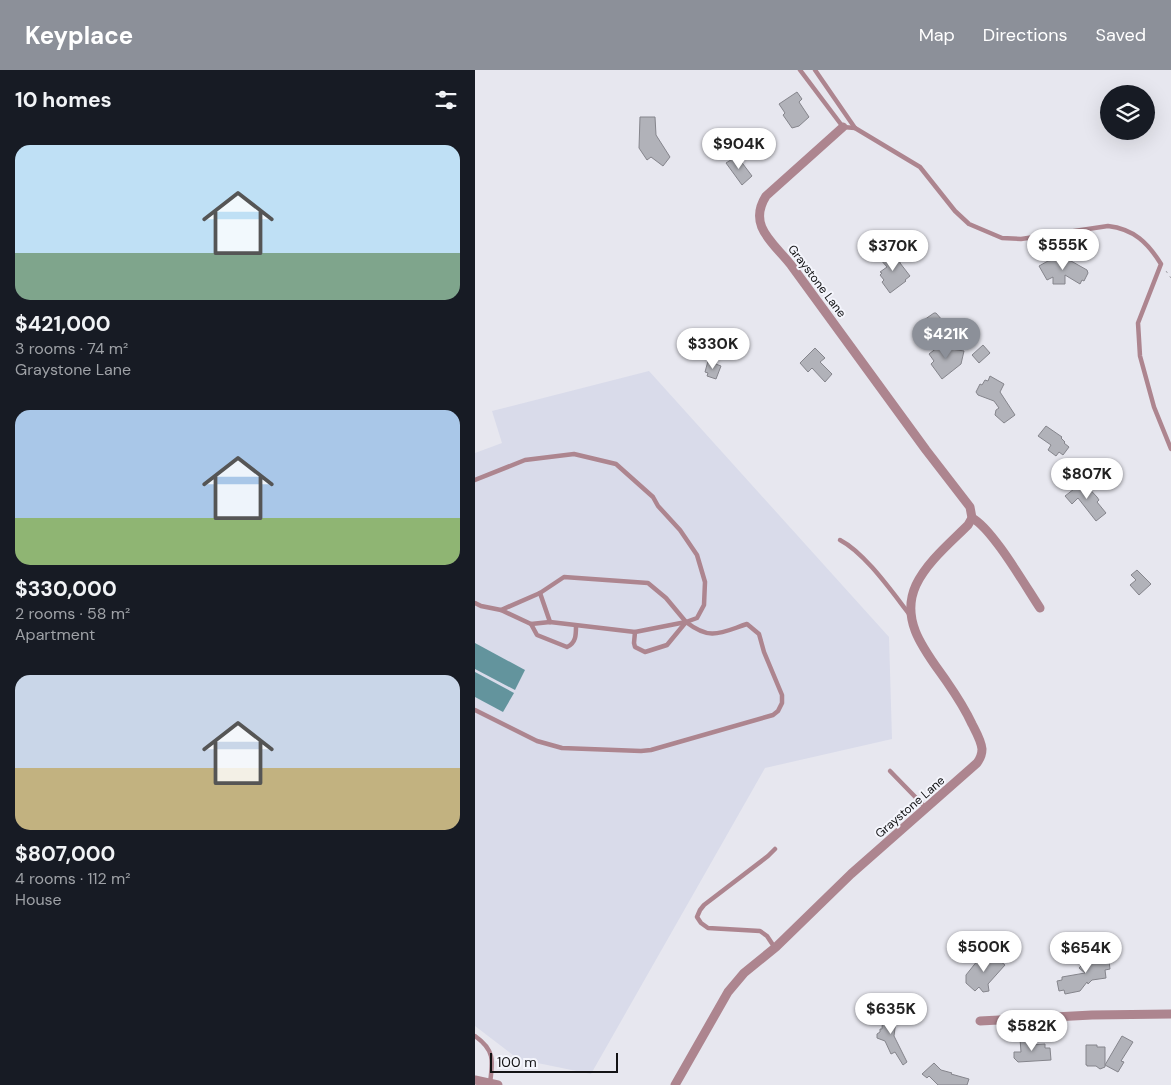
<!DOCTYPE html>
<meta charset="utf-8">
<style>
:root{--surface:#171b24;--page:#20242c;--text:#f1f3f6;--muted:#9ea1a6;--accent:#8c9099}
body{margin:0;font-family:"DM Sans",sans-serif;background:var(--page);color:var(--text);height:100vh;display:flex;flex-direction:column;font-size:19px;white-space:nowrap}
*{box-sizing:border-box;margin:0}
p{font-size:16px;color:var(--muted)}
.icon{flex:none;width:28px;height:28px;fill:none;stroke:currentColor;stroke-width:2;stroke-linecap:round;stroke-linejoin:round}
.map{position:relative;flex:1;overflow:hidden}
.drawer{display:flex;flex-direction:column;background:var(--surface);width:475px}
.drawer>*{flex:none}
.controls{position:absolute;left:625px;top:15px;display:grid;gap:10px}
.controls a{display:grid;place-items:center;width:55px;height:55px;border-radius:50%;background:var(--surface);box-shadow:0 5px 20px #0002;font-size:25px}
.scale{position:absolute;left:15px;bottom:12px;width:128px;box-sizing:border-box;padding-left:5px;border:2px solid #131315;border-top:0;font-size:14px;line-height:18px;white-space:nowrap;color:#131315;-webkit-text-stroke:4px #f4f5fc;paint-order:stroke}
.price{position:absolute;translate:-50% -42px;padding:0 11px;border-radius:18px;background:#fff;color:#222;font-size:16px;line-height:32px;filter:drop-shadow(0 1px 2px #0008)}
.price::after{content:'';position:absolute;left:50%;top:30px;width:15px;height:11px;margin-left:-8px;background:inherit;clip-path:polygon(0 0,100% 0,50% 100%)}
.price.current{background:var(--accent);color:#fff}
ul{padding:0;list-style:none}
li{display:grid;align-content:center;gap:10px;height:265px;padding:0 15px}
li span{display:grid;place-items:center;height:155px;border-radius:15px;color:#555}
li>.icon{margin-inline-start:auto}
span .icon{width:90px;height:90px;fill:#fffc;stroke-width:1}
li b{font-size:21px}
h2{display:flex;justify-content:space-between;align-items:center;height:60px;padding:0 15px;font-size:21px}
header{display:flex;align-items:center;gap:30px;box-sizing:border-box;height:70px;padding:0 25px;background:var(--accent);color:#fff}
header strong{font-size:24px}
nav{display:flex;gap:28px;margin-inline-start:auto;font-size:18px}
main{display:flex;flex:1;min-height:0}
.map>svg:first-child{display:block}
</style>
<header>
<strong>Keyplace</strong>
<nav><a>Map</a><a>Directions</a><a>Saved</a></nav>
</header>
<main>
<section class="drawer">
<h2>10 homes<svg class="icon" aria-label="filters" viewBox="0 0 24 24"><path d="M4 7h16M4 17h16"/><circle cx="9" cy="7" r="2"/><circle cx="15" cy="17" r="2"/></svg></h2>
<ul>
<li><span style="background:linear-gradient(#bfe0f5 70%,#7fa58c 0)"><svg class="icon" aria-label="home" viewBox="0 0 24 24"><path d="M3 11l9-7 9 7M6 9v11h12V9"/></svg></span><div><b>$421,000</b><p>3 rooms · 74 m²</p><p>Graystone Lane</p></div></li>
<li><span style="background:linear-gradient(#a9c7e8 70%,#8fb573 0)"><svg class="icon" aria-label="home" viewBox="0 0 24 24"><path d="M3 11l9-7 9 7M6 9v11h12V9"/></svg></span><div><b>$330,000</b><p>2 rooms · 58 m²</p><p>Apartment</p></div></li>
<li><span style="background:linear-gradient(#c9d6e8 60%,#c2b280 0)"><svg class="icon" aria-label="home" viewBox="0 0 24 24"><path d="M3 11l9-7 9 7M6 9v11h12V9"/></svg></span><div><b>$807,000</b><p>4 rooms · 112 m²</p><p>House</p></div></li>
</ul>
</section>
<div class="map">
<svg width="696" height="1015" viewBox="0 0 696 1015">
<rect width="100%" height="100%" fill="#e7e7ef"/>
<path fill="#d9dbea" d="M174 301 414 567 417 669 290 698 116 1004 43 989 0 956V383L27 373 17 341Z"/>
<g fill="#63949d">
<path d="M0 573 50 600 40 620 0 599Z"/>
<path d="M0 602 39 623 28 642 0 627Z"/>
</g>
<g fill="#b1b2b9" stroke="#85858c">
<path d="M322 22 327 29 324 32 334 47 324 56 317 58 308 45 310 43 304 34Z"/>
<path d="M165 47H180L181 65 195 87 188 96 176 87 172 90 164 78Z"/>
<path d="M262 86 277 106 267 115 251 93Z"/>
<path d="M416 182 425 189V193L435 206 430 210 431 211 415 223 407 212 409 210 405 205 407 203 405 202 412 197 405 189Z"/>
<path d="M585 189 596 191 612 200 613 203 609 211 607 210 605 214 590 205V214H578V207L572 210 564 196 573 191Z"/>
<path d="M459 243H461L468 251 454 263 446 252Z"/>
<path d="M467 274 470 278 489 281 486 294 467 309 456 294 459 291 454 284Z"/>
<path d="M508 275 515 283 504 293 497 285Z"/>
<path d="M340 278 350 288 345 292 357 304 350 312 337 298 333 302 325 293Z"/>
<path d="M233 291 246 296 241 309 232 306 233 303 230 302Z"/>
<path d="M515 306 529 314 525 322 540 345 529 353 520 345 521 340 524 338 519 331 503 325 501 322 505 314 507 315 510 310 513 311Z"/>
<path d="M571 356 587 367 586 368 590 372 589 373 594 377 588 385 584 382 581 386 573 380 576 375 563 366Z"/>
<path d="M608 412 622 427 624 430 622 432 631 443 621 451 603 428 597 434 590 426Z"/>
<path d="M662 500 676 514 664 525 655 515 661 510 656 505Z"/>
<path d="M514 882 530 895 513 914 514 921 508 922 504 917 500 921 491 913V905L503 890 505 892Z"/>
<path d="M633 884 635 899 630 900 631 908 617 910 613 914 612 912 605 921 590 924 589 920 584 921 582 911 587 910V907L610 903 604 898 615 887Z"/>
<path d="M408 942 422 943 419 966 432 992 428 995 420 982 416 984 410 971 402 968V964L405 962V959H407Z"/>
<path d="M647 966 658 972 646 991 649 992 643 1002 630 995Z"/>
<path d="M556 968V975L570 974V978H575L576 990 543 992 539 988V982H546L545 969Z"/>
<path d="M611 975H622V977H630V997L625 999 621 996H612V995H611Z"/>
<path d="M459 993 466 1000 477 1003 476 1004 494 1009 492 1015H463L454 1006 452 1008 447 1004Z"/>
</g>
<g fill="none" stroke-linecap="round" stroke-linejoin="round">
<path stroke="#a2a2a8" stroke-width="1" stroke-dasharray="2.5 4" stroke-linecap="butt" d="M691 201 696 208"/>
<g stroke="#ad858f" stroke-width="4.5">
<path d="M325 0 368 57 380 58"/>
<path d="M340 0 380 58 445 97 480 141 494 154 527 168 546 169 633 156C659 159 673 173 686 194L663 253 665 286 679 337 696 379"/>
<path d="M0 410 50 390 99 384 141 394 178 427 183 436 205 460 222 485 230 512 229 535 222 548 211 552 191 528 173 513 89 507 65 523 26 540 6 536 0 533"/>
<path d="M365 470C390 483 417 522 435 545"/>
<path d="M65 523 75 552"/>
<path d="M56 554 62 565 92 577C101 573 101 565 101 556"/>
<path d="M160 562 159 573 160 577 170 582 192 575 211 552"/>
<path d="M0 640 62 671 87 678 166 681 176 680 298 645 303 641 307 633V625L289 582 284 564 272 554C245 563 236 571 211 552L160 562 75 552 56 554 26 540"/>
<path d="M415 701 451 738"/>
<path d="M300 779 293 786 229 835 225 840 222 847 226 853 233 858 285 861 292 866 300 878"/>
<path d="M0 966C20 980 18 991 15 1013"/>
</g>
<g stroke="#ad858f" stroke-width="9">
<path d="M497 448C517 458 551 517 565 538"/>
<path d="M505 951 617 945 696 944"/>
<path d="M0 1010 23 1015"/>
<path d="M200 1015 253 922 269 903 301 877 376 804 502 693C505 689 507 684 507 679 506 670 501 662 497 654 490 639 481 625 472 612 452 583 424 552 441 515 452 492 475 473 493 455L497 448 495 437 451 380 316 195C299 173 272 156 291 126L368 57"/>
</g>
</g>
<g text-anchor="middle" stroke-width="4" stroke-linejoin="round" paint-order="stroke">
<g font-size="12" fill="#131315" stroke="#f4f5fc">
<text transform="translate(342 211) rotate(53)" y="4">Graystone Lane</text>
<text transform="translate(435 737) rotate(-41)" y="4">Graystone Lane</text>
</g>
</g>
</svg>
<div class="controls">
<a><svg class="icon" aria-label="layers" viewBox="0 0 24 24"><path d="M12 4l9 5-9 5-9-5zM3 14l9 5 9-5"/></svg></a>
</div>
<div class="scale">100 m</div>
<b class="price" style="left:264px;top:100px">$904K</b>
<b class="price" style="left:588px;top:201px">$555K</b>
<b class="price" style="left:418px;top:202px">$370K</b>
<b class="price current" style="left:471px;top:290px">$421K</b>
<b class="price" style="left:238px;top:300px">$330K</b>
<b class="price" style="left:612px;top:430px">$807K</b>
<b class="price" style="left:509px;top:903px">$500K</b>
<b class="price" style="left:611px;top:904px">$654K</b>
<b class="price" style="left:416px;top:965px">$635K</b>
<b class="price" style="left:557px;top:982px">$582K</b>
</div>
</main>
